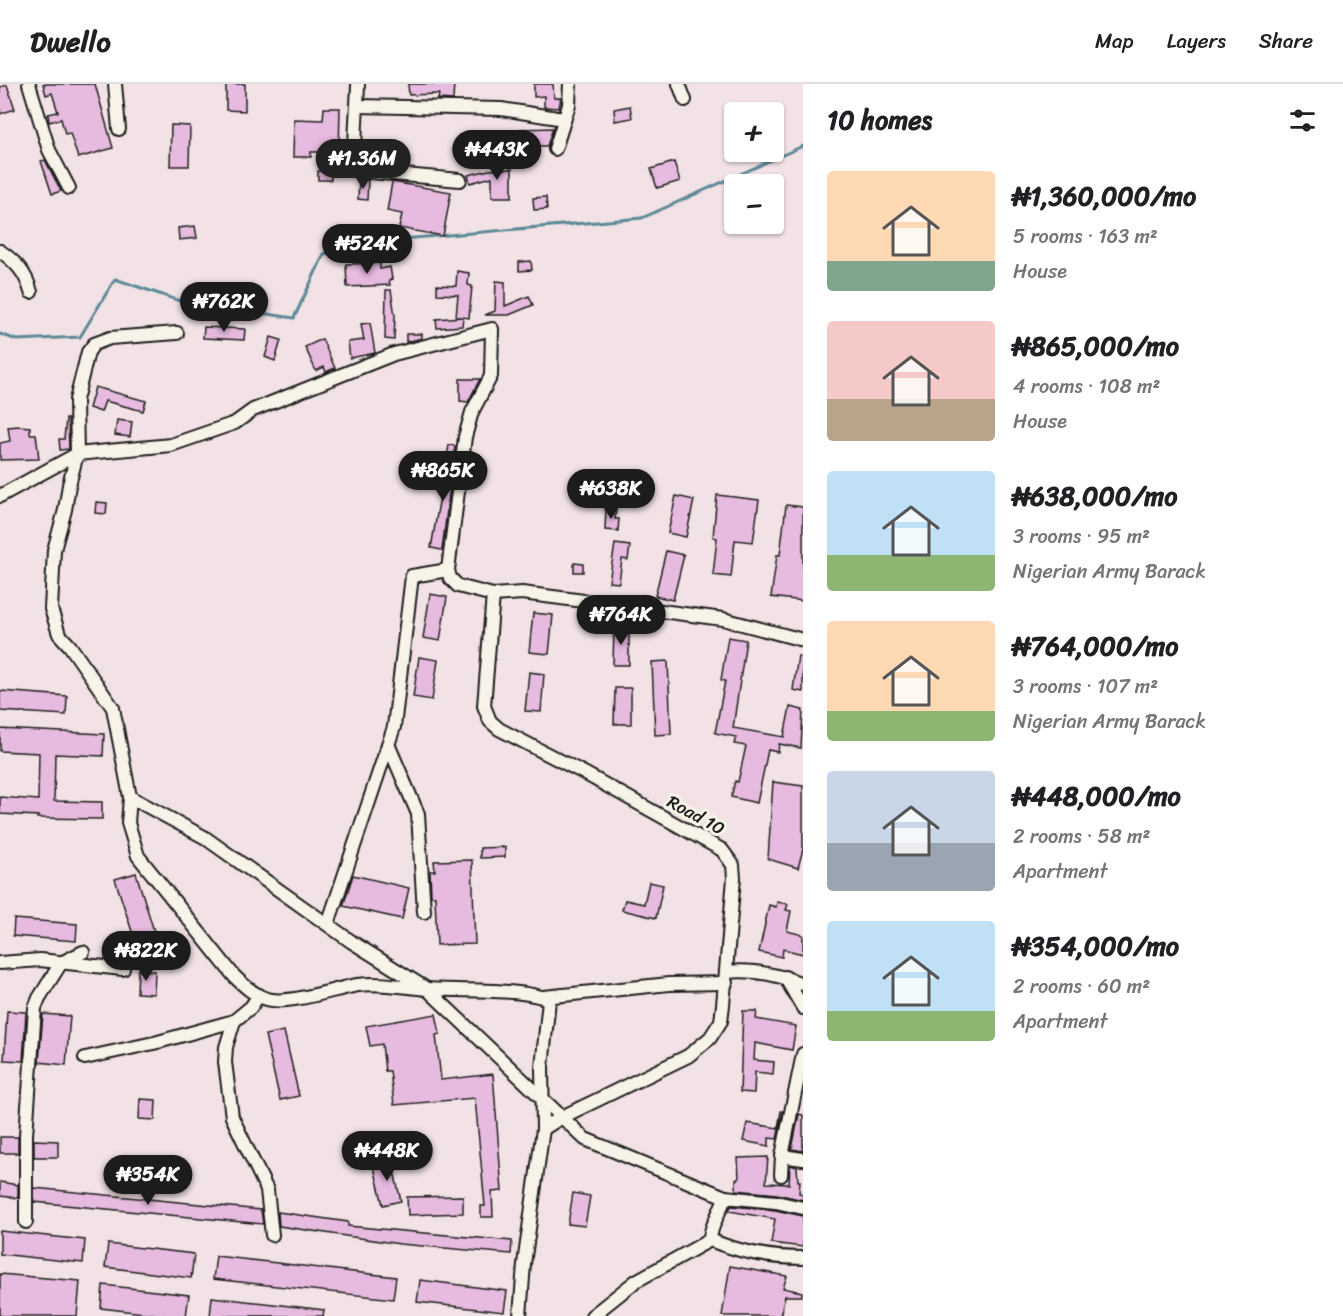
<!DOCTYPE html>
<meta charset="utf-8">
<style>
:root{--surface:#fff;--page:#f6f6f6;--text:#202124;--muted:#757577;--line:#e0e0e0;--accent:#1c1c1c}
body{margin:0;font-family:Sriracha,sans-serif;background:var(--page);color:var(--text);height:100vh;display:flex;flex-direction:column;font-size:22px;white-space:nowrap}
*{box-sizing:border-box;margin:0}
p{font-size:20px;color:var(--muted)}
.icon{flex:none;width:33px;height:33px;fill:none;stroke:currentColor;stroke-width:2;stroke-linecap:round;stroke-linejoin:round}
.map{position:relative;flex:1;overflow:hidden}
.panel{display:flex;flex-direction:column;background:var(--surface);width:540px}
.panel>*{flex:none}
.tools{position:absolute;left:724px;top:18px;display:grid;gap:12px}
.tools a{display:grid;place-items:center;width:60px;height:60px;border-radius:6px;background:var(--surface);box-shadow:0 2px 4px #0004;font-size:30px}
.price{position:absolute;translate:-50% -51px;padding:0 14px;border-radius:21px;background:var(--accent);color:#fff;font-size:20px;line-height:39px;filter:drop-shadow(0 2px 3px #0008)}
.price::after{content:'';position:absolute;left:50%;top:36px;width:18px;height:14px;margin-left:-9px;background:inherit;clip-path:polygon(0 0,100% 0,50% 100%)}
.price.current{background:#222;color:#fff}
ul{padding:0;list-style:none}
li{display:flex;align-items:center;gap:18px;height:150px;padding:0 24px}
li span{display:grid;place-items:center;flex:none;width:168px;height:120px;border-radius:6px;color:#555}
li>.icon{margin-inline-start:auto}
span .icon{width:72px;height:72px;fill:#fffc;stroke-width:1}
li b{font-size:26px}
h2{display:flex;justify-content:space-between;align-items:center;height:72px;padding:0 24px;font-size:26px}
header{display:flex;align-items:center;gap:36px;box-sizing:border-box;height:84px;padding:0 30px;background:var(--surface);border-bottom:2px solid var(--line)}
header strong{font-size:28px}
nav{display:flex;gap:33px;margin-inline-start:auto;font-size:21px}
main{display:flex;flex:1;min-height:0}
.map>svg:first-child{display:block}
</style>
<header>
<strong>Dwello</strong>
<nav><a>Map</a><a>Layers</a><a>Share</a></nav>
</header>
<main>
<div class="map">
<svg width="803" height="1232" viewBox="0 0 803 1232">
<rect width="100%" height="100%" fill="#f2e2e5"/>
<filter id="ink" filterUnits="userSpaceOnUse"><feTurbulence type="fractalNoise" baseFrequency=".0167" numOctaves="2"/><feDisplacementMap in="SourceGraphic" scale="12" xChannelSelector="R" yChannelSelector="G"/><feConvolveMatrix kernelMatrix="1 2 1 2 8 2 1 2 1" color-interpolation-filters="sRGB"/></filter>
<g filter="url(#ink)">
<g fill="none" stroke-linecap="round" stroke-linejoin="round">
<path stroke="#5c8996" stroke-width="3" d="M0 250 17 256 80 253 115 195 180 217 294 234 324 170 380 157 642 134 803 62"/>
</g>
<g fill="#e7bbdf" stroke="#1c1c1c" stroke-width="1.5">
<path d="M43 0H95L113 64 78 74 70 49 65 50 61 35 49 38 48 30 58 28 52 9 46 11Z"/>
<path d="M226 0H245V27L226 26Z"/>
<path d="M408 0H454L453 16 438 15 439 10 409 11Z"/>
<path d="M534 0H553L554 14H561L559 24 544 23V12L534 13Z"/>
<path d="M7 1 15 25 0 30V3Z"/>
<path d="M630 22 632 34 615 37 614 25Z"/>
<path d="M324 24H340L339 68H311V73H293L294 35 323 36Z"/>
<path d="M171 41 190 42 189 82H170Z"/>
<path d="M553 44 547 62H536V65L522 66 521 45Z"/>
<path d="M45 76 61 107 52 110 41 77Z"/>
<path d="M674 78 680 97 657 104 651 85Z"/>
<path d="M510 85H512V113H492V93L470 99 468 91 489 86Z"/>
<rect x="318" y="87" width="13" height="9"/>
<path d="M359 96H368L367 116 358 115Z"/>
<path d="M392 98 451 108 443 152 399 144 402 130 387 127Z"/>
<path d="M546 113 547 125 534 126 533 114Z"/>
<path d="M195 142 197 154 179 156 178 144Z"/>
<path d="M531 177 532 186 519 187V178Z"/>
<path d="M380 179V185L390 183 392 195 389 196 390 201 347 203 346 180Z"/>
<path d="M457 187 469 189 468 201 472 202 469 234 463 233 462 242 437 244 436 235 462 233H456L458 211 437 210V201L456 202Z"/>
<path d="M496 197 505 198V222L529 212 533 221 509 231H485L495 227Z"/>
<path d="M386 206H391L395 232 394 256 385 255Z"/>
<path d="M370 239 375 269 350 274 348 258 364 256 361 240Z"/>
<path d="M204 243 245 245 244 256 203 254Z"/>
<path d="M406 250H422V254L406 258Z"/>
<path d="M271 253 281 256 275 277 265 273Z"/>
<path d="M322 255 335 284 326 288 324 283 316 287 305 263Z"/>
<path d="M460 295H480L468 318 460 317Z"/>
<path d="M95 303 146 317 143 327 105 317 101 328 89 324Z"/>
<path d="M66 335H68L69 365 60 366 59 355H64Z"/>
<path d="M117 336 132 338 130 353 115 351Z"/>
<path d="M19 342 30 343V350H36L39 375 0 376V359L10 357 8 343Z"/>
<path d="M449 361 455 362 442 466 431 464Z"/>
<path d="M717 411 759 416 753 458 735 456 731 493 713 491 717 454 713 453Z"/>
<path d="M676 412 694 416 686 453 668 449Z"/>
<path d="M96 418 107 419 106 430 95 429Z"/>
<path d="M786 421 803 423V517L771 513 777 471H780Z"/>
<path d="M606 424 616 425 615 435H619L618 447 605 446Z"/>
<path d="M615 460 630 462 628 476 622 475 619 499 609 498Z"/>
<path d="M666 467 684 471 673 516 655 512Z"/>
<path d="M574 479 583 480V488H574Z"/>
<path d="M430 510 447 513 440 557 423 554Z"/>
<path d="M533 529 553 531 549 570 529 568Z"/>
<path d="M614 542H629V581H613Z"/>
<path d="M728 553 746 556 733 644 784 653 790 623 803 626 801 664 779 660 778 668 768 666 757 719 731 713 735 697 738 698 746 662 734 660 736 653 715 649 725 597 721 596Z"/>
<path d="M798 572 803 573V608L793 606Z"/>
<path d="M419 573 438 576 432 616 413 613Z"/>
<path d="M668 577 671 650 655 651 652 578Z"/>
<path d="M529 588 544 590 541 628 525 627Z"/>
<path d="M615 604H631V640H614Z"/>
<path d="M0 607 67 612 66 631 0 627Z"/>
<path d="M0 645 104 650 103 672 55 670 54 717 102 718V735L37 734 38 732 0 730V713L38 716 39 669 0 667Z"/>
<path d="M773 698 803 702V765L798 784 768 775Z"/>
<path d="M505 763V773L480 774V764Z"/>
<path d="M472 776 475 860 437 861 435 812H431L430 787H435L434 777Z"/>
<path d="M136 789 158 860 138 866 115 795Z"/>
<path d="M353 791 409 804 402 835 343 822Z"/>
<path d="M649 798 663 801 656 834 622 826 625 816 644 820Z"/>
<path d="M777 818 788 820 786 826 791 827 787 847 803 851V870L783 865 782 873 759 868 769 821 776 823Z"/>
<path d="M14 835 77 840 76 857 13 852Z"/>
<path d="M138 886 155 887 154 910 137 909Z"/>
<path d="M7 927 26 928 23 977 4 976Z"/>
<path d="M743 927H757L756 935 796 942 792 966 755 959 754 976 774 978 773 990 755 988 754 1009 740 1008Z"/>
<path d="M43 930 70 932 66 981 39 978Z"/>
<path d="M436 930 440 950 436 951 441 996 493 990 502 1107 492 1108 493 1133H481V1122H485L475 1014 394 1021 390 987H385L382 960 370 962 366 942Z"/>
<path d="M284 947 299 1012 280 1016 265 951Z"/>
<path d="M140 1015 156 1016 155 1036 139 1035Z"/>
<path d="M781 1027H783L777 1055 769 1054V1062L743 1057 747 1039 778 1044Z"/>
<path d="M799 1030 803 1031V1067L792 1065Z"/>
<rect x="0" y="1053" width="18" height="16"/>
<path d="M34 1056 58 1057V1073H34Z"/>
<path d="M768 1073 766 1099 789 1100 790 1081 797 1083 798 1097H800L799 1109 803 1110V1116L777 1110 736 1106V1095H739L738 1074Z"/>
<path d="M391 1075 401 1117 383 1121 373 1079Z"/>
<path d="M0 1098 18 1101V1114L0 1112Z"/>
<path d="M34 1104 261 1126 263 1140 34 1118Z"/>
<path d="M573 1109 590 1112 585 1142 568 1140Z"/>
<path d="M463 1112V1129L408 1131 407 1113Z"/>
<path d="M731 1122 775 1126 803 1132V1163L771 1159 775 1135 729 1127Z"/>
<path d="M278 1128 348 1138V1142L512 1157 511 1170 400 1160 279 1142Z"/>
<path d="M0 1147 85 1156 83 1179 0 1170Z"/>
<path d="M108 1160 194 1170 191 1194 105 1183Z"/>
<path d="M216 1172 396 1193 393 1215 213 1195Z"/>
<path d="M730 1182 787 1192 783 1204 802 1208V1212H785L780 1232H722Z"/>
<path d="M0 1190 80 1197 77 1232H0Z"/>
<path d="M420 1196 507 1207 504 1228 417 1218Z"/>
<path d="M103 1201 189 1211 186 1232H169L101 1224Z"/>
<path d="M212 1213 324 1226 323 1232H210Z"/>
</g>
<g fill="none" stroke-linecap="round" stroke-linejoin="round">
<defs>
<g id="street">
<path d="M29 0 49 66 69 104"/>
<path d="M115 0 119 45"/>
<path d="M358 0C358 15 352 71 358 82 361 87 366 87 371 88L460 96"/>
<path d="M679 0 685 16"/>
<path d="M357 22 501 25 564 35"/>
<path d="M555 65 569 21 570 0"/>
<path d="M0 167C16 178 26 189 31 208"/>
<path d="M177 249 110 254 94 260 88 268 76 316 77 370 69 401 65 426 54 466 51 525 59 550 70 562 113 624 130 713 128 739 138 772 234 892C244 902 257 914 272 916 294 919 335 905 358 901 381 898 403 903 426 905 455 907 526 904 549 916L542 983 543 1045 524 1180 520 1232"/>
<path d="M0 412 77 370 171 361 235 339 253 326 394 270 492 245 491 292 472 328 465 353 448 486 450 494 458 502 493 511 522 509 723 535 803 556"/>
<path d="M493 511 484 622 490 637 499 645 584 689 722 766 733 781 734 794 723 921 721 937 710 954 688 972 562 1033 543 1045"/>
<path d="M388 660 418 730 424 828"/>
<path d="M130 713 204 753 352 858 427 905 585 1055 725 1113"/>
<path d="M328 840 394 643 412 492 448 486"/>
<path d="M0 879 40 876 123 885"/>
<path d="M727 888C753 885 779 891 803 900"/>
<path d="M785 893 803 924"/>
<path d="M544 913 669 900 726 899"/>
<path d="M234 937 226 963 225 978 232 1033 267 1106 272 1151"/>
<path d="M85 974 158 958 234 937 251 923 259 911"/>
<path d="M782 1072 803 1075"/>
<path d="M781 1091 782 1072 803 970"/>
<path d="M26 1138V1051L35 924 39 914 61 879 83 868"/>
<path d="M710 1156C710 1142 721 1127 725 1113L776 1118 803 1124"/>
<path d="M592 1232 636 1197 710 1156C739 1168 772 1174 803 1174"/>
</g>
</defs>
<use href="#street" stroke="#1c1c1c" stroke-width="16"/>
<use href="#street" stroke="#f7f3e8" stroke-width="12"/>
</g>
</g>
<g text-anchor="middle" stroke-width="6" stroke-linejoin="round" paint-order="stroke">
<g font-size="18" fill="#1c1c1c" stroke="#f7f3e8">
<text transform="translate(696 731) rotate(29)" y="6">Road 10</text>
</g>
</g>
</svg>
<div class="tools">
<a>+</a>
<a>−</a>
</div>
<b class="price" style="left:497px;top:97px">₦443K</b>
<b class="price current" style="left:363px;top:106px">₦1.36M</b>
<b class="price" style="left:367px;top:191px">₦524K</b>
<b class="price" style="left:224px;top:249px">₦762K</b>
<b class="price" style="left:443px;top:418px">₦865K</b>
<b class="price" style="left:611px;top:436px">₦638K</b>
<b class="price" style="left:621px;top:562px">₦764K</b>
<b class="price" style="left:146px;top:898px">₦822K</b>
<b class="price" style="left:387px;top:1098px">₦448K</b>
<b class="price" style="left:148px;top:1122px">₦354K</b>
</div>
<section class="panel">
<h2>10 homes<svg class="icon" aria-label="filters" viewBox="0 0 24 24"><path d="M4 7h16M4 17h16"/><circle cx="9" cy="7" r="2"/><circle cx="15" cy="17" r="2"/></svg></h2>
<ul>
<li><span style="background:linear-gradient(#ffd9b3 75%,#7fa58c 0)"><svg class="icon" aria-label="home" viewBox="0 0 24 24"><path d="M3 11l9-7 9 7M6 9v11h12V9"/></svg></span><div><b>₦1,360,000/mo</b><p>5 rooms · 163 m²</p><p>House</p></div></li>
<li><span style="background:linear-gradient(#f6c9c9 65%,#b9a48a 0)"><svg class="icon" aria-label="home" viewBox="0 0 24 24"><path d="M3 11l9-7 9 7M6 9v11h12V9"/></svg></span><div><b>₦865,000/mo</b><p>4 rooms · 108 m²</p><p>House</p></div></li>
<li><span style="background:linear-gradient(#bfe0f5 70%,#8fb573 0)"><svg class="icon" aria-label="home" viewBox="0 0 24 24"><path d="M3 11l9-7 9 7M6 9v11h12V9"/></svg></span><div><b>₦638,000/mo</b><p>3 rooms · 95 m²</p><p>Nigerian Army Barack</p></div></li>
<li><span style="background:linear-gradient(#ffd9b3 75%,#8fb573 0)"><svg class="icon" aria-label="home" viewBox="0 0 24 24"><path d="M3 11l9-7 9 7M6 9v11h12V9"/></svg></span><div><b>₦764,000/mo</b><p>3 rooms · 107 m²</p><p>Nigerian Army Barack</p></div></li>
<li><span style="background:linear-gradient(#c9d6e8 60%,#9aa5b1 0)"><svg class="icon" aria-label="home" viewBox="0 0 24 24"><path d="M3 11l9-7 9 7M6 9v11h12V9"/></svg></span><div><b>₦448,000/mo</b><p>2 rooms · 58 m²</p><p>Apartment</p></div></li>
<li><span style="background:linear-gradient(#bfe0f5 75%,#8fb573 0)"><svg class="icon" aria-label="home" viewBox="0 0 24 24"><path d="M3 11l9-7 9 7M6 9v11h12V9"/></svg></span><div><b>₦354,000/mo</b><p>2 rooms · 60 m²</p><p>Apartment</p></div></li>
</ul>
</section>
</main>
